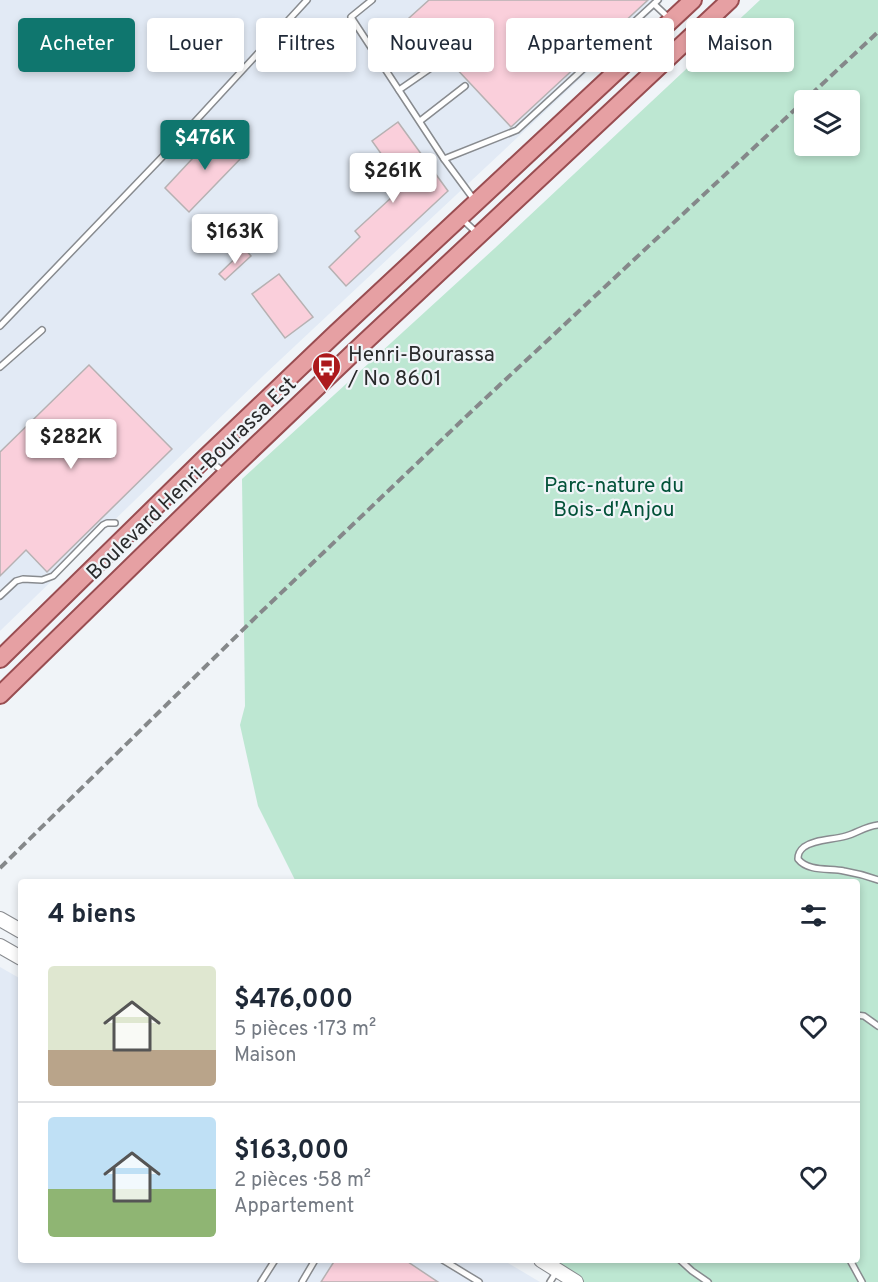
<!DOCTYPE html>
<html lang="fr">
<meta charset="utf-8">
<style>
:root{--surface:#fff;--page:#f6f6f7;--text:#1f2937;--muted:#747a83;--line:#e0e1e3;--accent:#0f766e}
body{margin:0;font-family:Overpass,sans-serif;background:var(--page);color:var(--text);height:100vh;display:flex;flex-direction:column;font-size:22px;white-space:nowrap}
*{box-sizing:border-box;margin:0}
p{font-size:20px;color:var(--muted)}
.icon{flex:none;width:33px;height:33px;fill:none;stroke:currentColor;stroke-width:2;stroke-linecap:round;stroke-linejoin:round}
.map{position:relative;flex:1;overflow:hidden}
.drawer{position:absolute;left:18px;top:879px;width:842px;height:384px;display:flex;flex-direction:column;background:var(--surface);border-radius:6px;box-shadow:0 3px 9px #0003}
.drawer>*{flex:none}
.top-card{position:absolute;left:18px;top:18px;width:843px;height:54px;display:flex;gap:12px}
.buttons{position:absolute;left:794px;top:90px;display:grid;gap:12px}
.buttons a{display:grid;place-items:center;width:66px;height:66px;border-radius:6px;background:var(--surface);box-shadow:0 3px 9px #0003;font-size:30px}
.price{position:absolute;translate:-50% -51px;padding:0 14px;border-radius:6px;background:#fff;color:#222;font-size:20px;line-height:39px;filter:drop-shadow(0 2px 3px #0008)}
.price::after{content:'';position:absolute;left:50%;top:36px;width:18px;height:14px;margin-left:-9px;background:inherit;clip-path:polygon(0 0,100% 0,50% 100%)}
.price.on{background:var(--accent);color:#fff}
ul{padding:0;list-style:none}
li{display:flex;align-items:center;gap:18px;height:150px;padding:0 30px}
li+li{border-top:2px solid var(--line)}
li span{display:grid;place-items:center;flex:none;width:168px;height:120px;border-radius:6px;color:#555}
li>.icon{margin-inline-start:auto}
span .icon{width:72px;height:72px;fill:#fffc;stroke-width:1}
li b{font-size:26px}
h2{display:flex;justify-content:space-between;align-items:center;height:72px;padding:0 30px;font-size:26px}
.pill{padding:0 21px;border-radius:6px;background:var(--surface);box-shadow:0 3px 9px #0003;font-size:21px;line-height:54px}
.pill.on{background:var(--accent);color:#fff}
.map>svg:first-child{display:block}
</style>
<div class="map">
<svg width="878" height="1282" viewBox="0 0 878 1282">
<rect width="100%" height="100%" fill="#f0f4f8"/>
<g fill="#e2eaf5">
<path d="M0 0H664L264 375 0 631Z"/>
<path d="M0 967 21 979V1260H503L540 1282H0Z"/>
</g>
<path fill="#bde7d2" fill-rule="evenodd" d="M760 0H878V1282H577L542 1260H856V882H296L258 806 240 725 245 706 242 479 495 248ZM804 100H849V146H804Z"/>
<g fill="#facfdb" stroke="#b6b1b2" stroke-width="1.5">
<path d="M429 0H648L511 127 409 18Z"/>
<path d="M398 122 448 191 346 286 329 267 360 237 355 231 404 186 372 141Z"/>
<path d="M219 130 245 154 189 212 165 188Z"/>
<path d="M245 249 251 256 225 280 219 274Z"/>
<path d="M279 274 313 317 285 338 252 294Z"/>
<path d="M89 365 172 449 47 572 26 550 0 576V452Z"/>
<path d="M335 1260H405L438 1282H321Z"/>
</g>
<g fill="none" stroke-linecap="round" stroke-linejoin="round">
<defs>
<g id="service">
<path d="M372 0 351 17 444 159 517 130 658 0"/>
<path d="M654 4 670 19"/>
<path d="M399 90 441 61"/>
<path d="M420 121 465 86"/>
<path d="M444 159 475 201"/>
<path d="M461 218 478 234"/>
<path d="M0 326 167 152 307 0"/>
<path d="M0 367 42 330"/>
<path d="M206 458 225 473"/>
<path d="M0 596 16 581 23 579 42 580 53 576 103 525 107 523H115"/>
<path d="M878 825C866 826 857 833 846 836 832 840 815 839 804 847 799 851 798 854 798 859 808 872 830 868 844 871 856 873 867 876 878 880"/>
<path d="M856 1015 864 1016 878 1026"/>
<path d="M443 1260 479 1282"/>
<path d="M680 1260 692 1271 708 1282"/>
<path d="M850 1260 862 1282"/>
<path d="M261 1282 275 1260"/>
<path d="M302 1282 315 1260"/>
<path d="M550 1282 557 1271"/>
</g>
<g id="tertiary">
<path d="M0 919 21 931"/>
<path d="M0 946 21 958"/>
<path d="M541 1260 576 1282"/>
</g>
<g id="primary">
<path d="M0 659 206 457 335 334 693 0"/>
<path d="M0 695 226 474 353 353 730 0"/>
</g>
</defs>
<use href="#service" stroke="#888b8f" stroke-width="8"/>
<use href="#tertiary" stroke="#888b8f" stroke-width="16"/>
<use href="#primary" stroke="#994d51" stroke-width="20"/>
<use href="#service" stroke="#fff" stroke-width="5"/>
<use href="#tertiary" stroke="#fff" stroke-width="14"/>
<use href="#primary" stroke="#e6a0a3" stroke-width="16"/>
<path stroke="#85888a" stroke-width="4" stroke-dasharray="9 4.5" stroke-linecap="butt" d="M0 868 259 614 474 409 878 32"/>
</g>
<defs>
<symbol id="bus-pin" viewBox="-11 -11 22 30"><path d="M0 17L-7.5 6A9.5 9.5 0 1 1 7.5 6Z" fill="#ac191c" stroke="#f0f4f8"/><path d="M-5-6H5V4H4V6H2V4H-2V6H-4V4H-5ZM-3.5-4V0h7V-4ZM-3.5 1.2v1.5H-2V1.2ZM2 1.2v1.5H3.5V1.2Z" fill="#fff"/></symbol>
</defs>
<g fill-rule="evenodd">
<use href="#bus-pin" x="310" y="350" width="33" height="45"/>
</g>
<g text-anchor="middle" stroke-width="4.5" stroke-linejoin="round" paint-order="stroke">
<g font-size="21" fill="#292a2b" stroke="#f0f4f8" text-anchor="start">
<text x="348" y="361">Henri-Bourassa<tspan x="348" dy="24">/ No 8601</tspan></text>
</g>
<g font-size="21" fill="#292a2b" stroke="#f0f4f8">
<text transform="translate(191 478) rotate(-44)" y="7">Boulevard Henri-Bourassa Est</text>
</g>
<g font-size="21" fill="#035239" stroke="#f0f4f8">
<text x="614" y="492">Parc-nature du<tspan x="614" dy="24">Bois-d'Anjou</tspan></text>
</g>
</g>
</svg>
<div class="buttons">
<a><svg class="icon" aria-label="layers" viewBox="0 0 24 24"><path d="M12 4l9 5-9 5-9-5zM3 14l9 5 9-5"/></svg></a>
</div>
<b class="price on" style="left:205px;top:171px">$476K</b>
<b class="price" style="left:393px;top:204px">$261K</b>
<b class="price" style="left:235px;top:265px">$163K</b>
<b class="price" style="left:71px;top:470px">$282K</b>
<div class="top-card">
<a class="pill on">Acheter</a>
<a class="pill">Louer</a>
<a class="pill">Filtres</a>
<a class="pill">Nouveau</a>
<a class="pill">Appartement</a>
<a class="pill">Maison</a>
</div>
<section class="drawer">
<h2>4 biens<svg class="icon" aria-label="filters" viewBox="0 0 24 24"><path d="M4 7h16M4 17h16"/><circle cx="9" cy="7" r="2"/><circle cx="15" cy="17" r="2"/></svg></h2>
<ul>
<li><span style="background:linear-gradient(#dfe7d0 70%,#b9a48a 0)"><svg class="icon" aria-label="home" viewBox="0 0 24 24"><path d="M3 11l9-7 9 7M6 9v11h12V9"/></svg></span><div><b>$476,000</b><p>5 pièces · 173 m²</p><p>Maison</p></div><svg class="icon" aria-label="heart" viewBox="0 0 24 24"><path d="M12 20l-8-8c-3-5 5-10 8-4 3-6 11-1 8 4z"/></svg></li>
<li><span style="background:linear-gradient(#bfe0f5 60%,#8fb573 0)"><svg class="icon" aria-label="home" viewBox="0 0 24 24"><path d="M3 11l9-7 9 7M6 9v11h12V9"/></svg></span><div><b>$163,000</b><p>2 pièces · 58 m²</p><p>Appartement</p></div><svg class="icon" aria-label="heart" viewBox="0 0 24 24"><path d="M12 20l-8-8c-3-5 5-10 8-4 3-6 11-1 8 4z"/></svg></li>
</ul>
</section>
</div>
